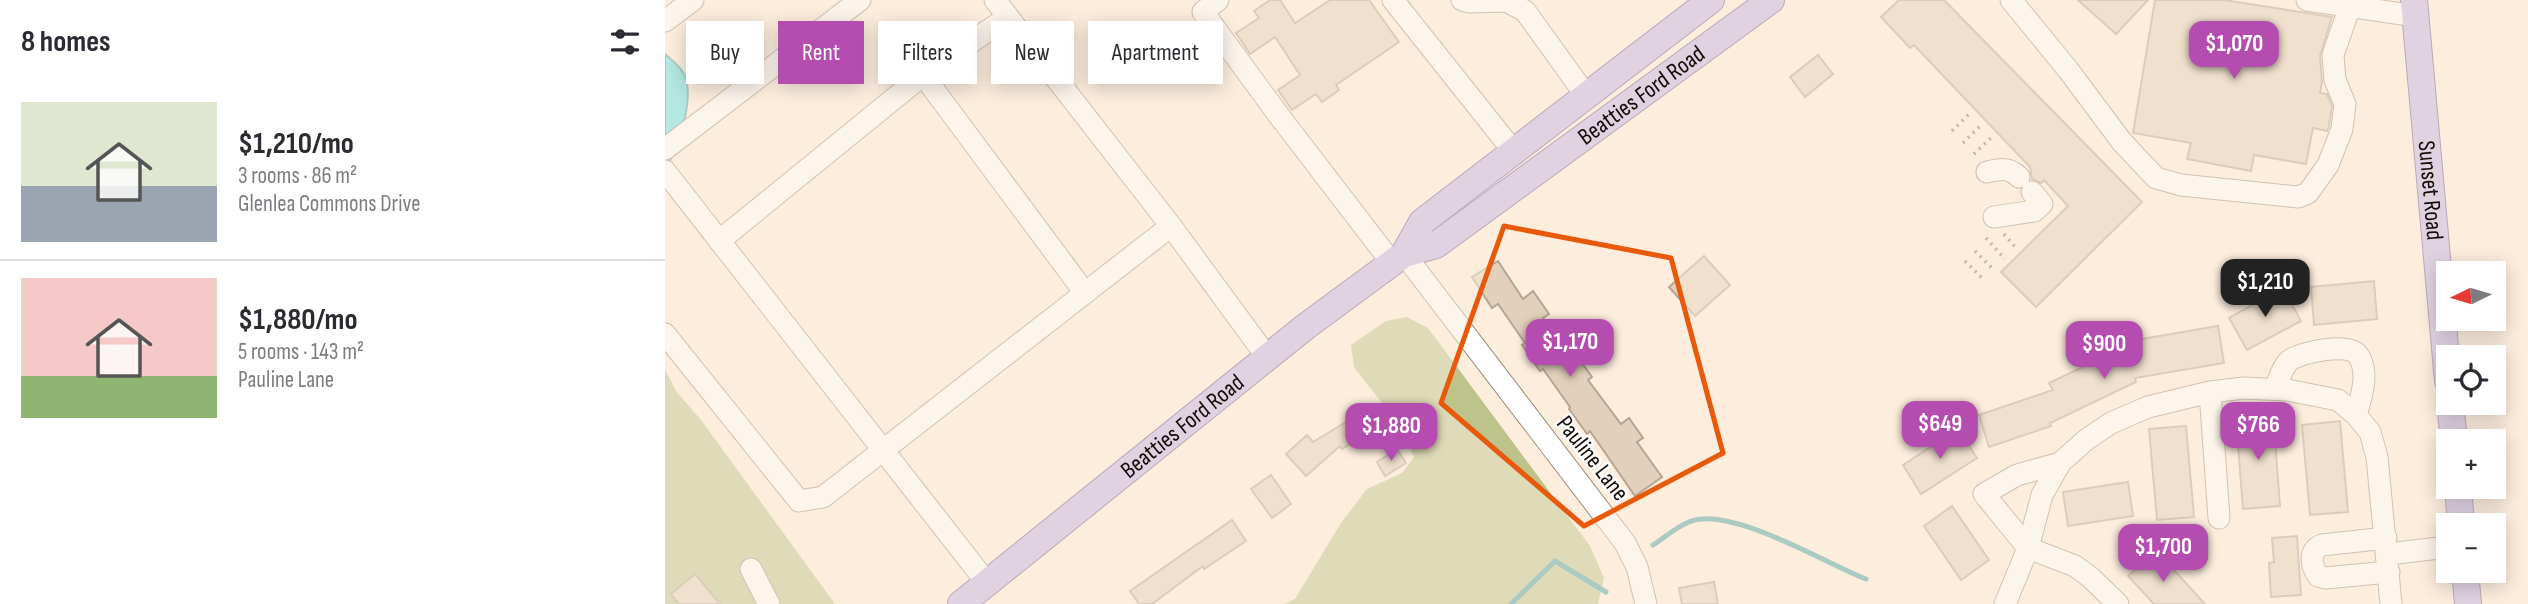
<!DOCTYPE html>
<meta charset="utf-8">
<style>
:root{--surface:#fff;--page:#f2f2f3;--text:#2b2b33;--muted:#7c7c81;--line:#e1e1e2;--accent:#b54db0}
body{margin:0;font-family:"Sofia Sans Condensed",sans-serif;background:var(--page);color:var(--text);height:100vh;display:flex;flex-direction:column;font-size:26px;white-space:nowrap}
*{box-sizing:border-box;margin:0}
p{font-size:23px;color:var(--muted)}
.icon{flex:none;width:38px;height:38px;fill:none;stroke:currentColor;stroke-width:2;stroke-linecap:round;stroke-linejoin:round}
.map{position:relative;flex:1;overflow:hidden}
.drawer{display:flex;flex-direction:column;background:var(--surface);width:665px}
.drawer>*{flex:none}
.banner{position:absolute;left:21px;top:21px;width:665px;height:63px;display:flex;gap:14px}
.needle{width:46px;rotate:265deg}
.fabs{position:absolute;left:1771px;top:261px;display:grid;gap:14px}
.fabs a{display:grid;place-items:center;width:70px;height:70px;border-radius:0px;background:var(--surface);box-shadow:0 4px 18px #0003;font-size:35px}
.price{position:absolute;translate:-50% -60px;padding:0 16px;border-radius:14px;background:var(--accent);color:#fff;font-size:23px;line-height:46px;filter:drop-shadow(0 2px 4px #0008)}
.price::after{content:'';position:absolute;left:50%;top:42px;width:21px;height:16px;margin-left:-10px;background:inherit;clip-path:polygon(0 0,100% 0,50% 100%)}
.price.on{background:#222;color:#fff}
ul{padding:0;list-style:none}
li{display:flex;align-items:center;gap:21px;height:175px;padding:0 21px}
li+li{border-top:2px solid var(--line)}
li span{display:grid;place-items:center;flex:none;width:196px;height:140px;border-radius:0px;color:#555}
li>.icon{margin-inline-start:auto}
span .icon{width:84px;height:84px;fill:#fffc;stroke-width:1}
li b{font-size:30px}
h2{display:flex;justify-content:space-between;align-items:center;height:84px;padding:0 21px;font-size:30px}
.pill{padding:0 24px;border-radius:0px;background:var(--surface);box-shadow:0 4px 18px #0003;font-size:24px;line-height:63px}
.pill.on{background:var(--accent);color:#fff}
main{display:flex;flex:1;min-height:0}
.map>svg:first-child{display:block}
</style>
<main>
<section class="drawer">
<h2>8 homes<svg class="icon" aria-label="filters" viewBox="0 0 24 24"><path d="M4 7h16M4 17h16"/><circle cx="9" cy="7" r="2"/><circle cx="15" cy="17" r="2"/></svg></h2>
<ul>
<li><span style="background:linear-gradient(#dfe7d0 60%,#9aa5b1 0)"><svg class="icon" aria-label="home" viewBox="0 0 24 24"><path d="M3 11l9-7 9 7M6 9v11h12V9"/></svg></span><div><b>$1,210/mo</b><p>3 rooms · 86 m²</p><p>Glenlea Commons Drive</p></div></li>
<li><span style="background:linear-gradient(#f6c9c9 70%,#8fb573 0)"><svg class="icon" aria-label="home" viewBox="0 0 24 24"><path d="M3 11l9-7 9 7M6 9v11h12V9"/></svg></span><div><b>$1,880/mo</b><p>5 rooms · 143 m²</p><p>Pauline Lane</p></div></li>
</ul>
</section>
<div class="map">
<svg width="1863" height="604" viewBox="0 0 1863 604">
<rect width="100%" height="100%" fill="#fceddd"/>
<g fill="#bdc48b">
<path d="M742 317 763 328 925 546 939 578 933 604H619L630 599 676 523 702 489 737 473 749 457 735 426 689 367 686 345 721 321Z"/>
<path d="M0 369 11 391 36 420 170 604H0Z"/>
</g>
<path fill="#5ee0e6" stroke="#47a0a3" stroke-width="2" d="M0 54C6 60 15 66 19 74 30 95 14 150 0 168Z"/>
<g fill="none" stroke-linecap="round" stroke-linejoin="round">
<g stroke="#47a0a3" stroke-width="5">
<path d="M988 545C999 538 1011 527 1024 522 1063 504 1162 564 1201 579"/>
<path d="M846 604 890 561 941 592"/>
</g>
</g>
<g fill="#e3d0bc" stroke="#b7a592" stroke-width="2">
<path d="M605 0H615L630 23 665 0H704L734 42 671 85 674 90 657 102 651 94 627 110 613 90 635 75 610 37 585 54 571 33 594 18 589 11Z"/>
<path d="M1234 0H1279L1477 202 1371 307 1336 272 1403 206 1379 180 1376 183 1367 179 1365 167 1249 45 1245 48 1216 17Z"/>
<path d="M1413 0H1483L1451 34Z"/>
<path d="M1490 0H1559L1667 17 1655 56 1657 82 1655 93 1662 94 1667 106 1664 126 1662 131 1648 128 1641 164 1589 155 1586 171 1522 159 1526 143 1468 133Z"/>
<path d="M1153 55 1168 74 1140 97 1125 77Z"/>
<path d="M1039 256 1065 285 1030 316 1004 287Z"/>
<path d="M833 261 858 299 868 291 884 314 878 318 908 363 914 359 927 377 923 380 956 424 964 418 978 438 972 442 997 477 970 496 925 431 922 434 904 409 905 407 878 369 875 371 857 345 860 343 833 304 827 308 807 277Z"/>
<path d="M1709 281 1712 319 1649 325 1646 287Z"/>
<path d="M1618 288 1636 321 1582 350 1564 318Z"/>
<path d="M1553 326 1559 363 1470 378 1471 382 1385 423 1386 426 1324 447 1314 415 1388 390 1384 383 1477 339Z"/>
<path d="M1608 414 1615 506 1578 509 1571 418Z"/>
<path d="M1675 421 1683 512 1645 515 1637 425Z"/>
<path d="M681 422 692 440 677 449 675 446 641 476 621 454 642 435 648 442Z"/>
<path d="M1521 426 1529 517 1492 520 1484 429Z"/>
<path d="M1293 429 1312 458 1256 494 1238 465Z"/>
<path d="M732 449 741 463 720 476 712 462Z"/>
<path d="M606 475 626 504 607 518 586 489Z"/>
<path d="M1463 482 1468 516 1403 526 1398 492Z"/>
<path d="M1287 506 1324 560 1296 580 1259 526Z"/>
<path d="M567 520 581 541 539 569 538 566 487 604H474L465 591Z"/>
<path d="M1632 536 1636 595 1606 597 1604 563 1609 562 1607 538Z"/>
<path d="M1498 558 1540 604H1489L1463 576 1480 560Z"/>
<path d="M30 574 55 604H14L6 594Z"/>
<path d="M1049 582 1053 604H1017L1014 588Z"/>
</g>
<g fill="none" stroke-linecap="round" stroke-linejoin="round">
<defs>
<g id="minor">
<path d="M330 0 506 226 602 357"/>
<path d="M553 0 538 12 615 117 727 263"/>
<path d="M728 0 849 152"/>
<path d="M797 0 804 2 841 1 860 11 922 97"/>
<path d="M1346 0 1404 71 1457 142 1491 178 1516 185 1633 197 1643 193 1663 165 1677 129 1680 104 1670 80 1668 55 1685 6"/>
<path d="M1642 0 1751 16"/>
<path d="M0 21 28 0"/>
<path d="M258 75 343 17"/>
<path d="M0 149 195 0"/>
<path d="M0 171 322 583"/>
<path d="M1322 172C1336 169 1344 167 1354 177"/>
<path d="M1329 217 1369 211 1377 204 1367 192"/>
<path d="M54 241 258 75 420 293"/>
<path d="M739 254 960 543 972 567 981 604"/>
<path d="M0 334 134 501 158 497 506 226"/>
<path d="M1610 389C1614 380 1617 367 1625 360 1637 352 1684 342 1693 355 1705 372 1696 398 1691 415"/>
<path d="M1545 392 1554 518"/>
<path d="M1395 463 1352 475 1319 494 1363 548 1410 566 1425 577 1453 604"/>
<path d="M1721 538 1657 545C1643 551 1646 565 1653 576L1660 578 1724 572"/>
<path d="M1723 554 1783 547"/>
<path d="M86 569 104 604"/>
<path d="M1340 604 1363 548 1377 495 1395 463 1422 439 1446 423 1483 407 1545 392 1579 388 1622 390 1673 400 1691 415 1705 432 1712 457 1726 604"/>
</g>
<g id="major">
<path id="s1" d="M1749 0 1783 381"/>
<path d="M739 254 757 222 1046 0"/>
<path d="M1785 402 1789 441"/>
<path d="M1793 486 1796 525"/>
<path d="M1800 570 1803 604"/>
<path id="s2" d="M296 604 640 327 739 254 771 245 1106 0"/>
</g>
</defs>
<use href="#minor" stroke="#9f8d7b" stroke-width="23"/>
<use href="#major" stroke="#6a5690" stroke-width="28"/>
<g stroke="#7e7369" stroke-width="3.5" stroke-dasharray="2 5" stroke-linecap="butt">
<path d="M1287 131 1306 112"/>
<path d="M1298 143 1317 124"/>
<path d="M1309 154 1328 136"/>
<path d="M1339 234 1351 248"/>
<path d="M1321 238 1340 259"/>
<path d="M1310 251 1329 270"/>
<path d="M1300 261 1319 280"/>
</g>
<use href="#minor" stroke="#fff" stroke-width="21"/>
<use href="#major" stroke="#c2b2e9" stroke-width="26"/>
</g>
<path d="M0 0H1863V604H0ZM839 226 1006 258 1058 453 919 526 776 403Z" fill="#fceddd" fill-opacity=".55" fill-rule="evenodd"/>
<path fill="none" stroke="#e8590c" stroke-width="5" stroke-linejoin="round" d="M839 226 1006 258 1058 453 919 526 776 403Z"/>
<g text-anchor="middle" stroke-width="5" stroke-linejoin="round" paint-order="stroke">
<g font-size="24" fill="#120b06" stroke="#fdfdfd">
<text dy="8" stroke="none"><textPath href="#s2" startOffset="852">Beatties Ford Road</textPath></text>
<text dy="8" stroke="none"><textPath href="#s1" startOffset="191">Sunset Road</textPath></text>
<text dy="8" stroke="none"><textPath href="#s2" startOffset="284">Beatties Ford Road</textPath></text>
<text transform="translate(928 458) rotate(52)" y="8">Pauline Lane</text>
</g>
</g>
</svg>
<div class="fabs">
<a><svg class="needle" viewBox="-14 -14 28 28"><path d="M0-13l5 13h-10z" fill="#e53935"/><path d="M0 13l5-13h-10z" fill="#7c7c81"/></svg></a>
<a><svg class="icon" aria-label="locate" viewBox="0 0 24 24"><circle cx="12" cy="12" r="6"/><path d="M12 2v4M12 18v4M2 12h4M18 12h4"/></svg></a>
<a>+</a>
<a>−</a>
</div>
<b class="price" style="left:1569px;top:81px">$1,070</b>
<b class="price on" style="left:1600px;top:319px">$1,210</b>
<b class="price" style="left:905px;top:379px">$1,170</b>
<b class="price" style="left:1439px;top:381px">$900</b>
<b class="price" style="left:1275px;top:461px">$649</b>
<b class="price" style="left:1593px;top:462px">$766</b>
<b class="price" style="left:726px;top:463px">$1,880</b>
<b class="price" style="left:1498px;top:584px">$1,700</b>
<div class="banner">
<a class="pill">Buy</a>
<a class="pill on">Rent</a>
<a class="pill">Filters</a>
<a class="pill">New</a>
<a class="pill">Apartment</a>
</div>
</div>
</main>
